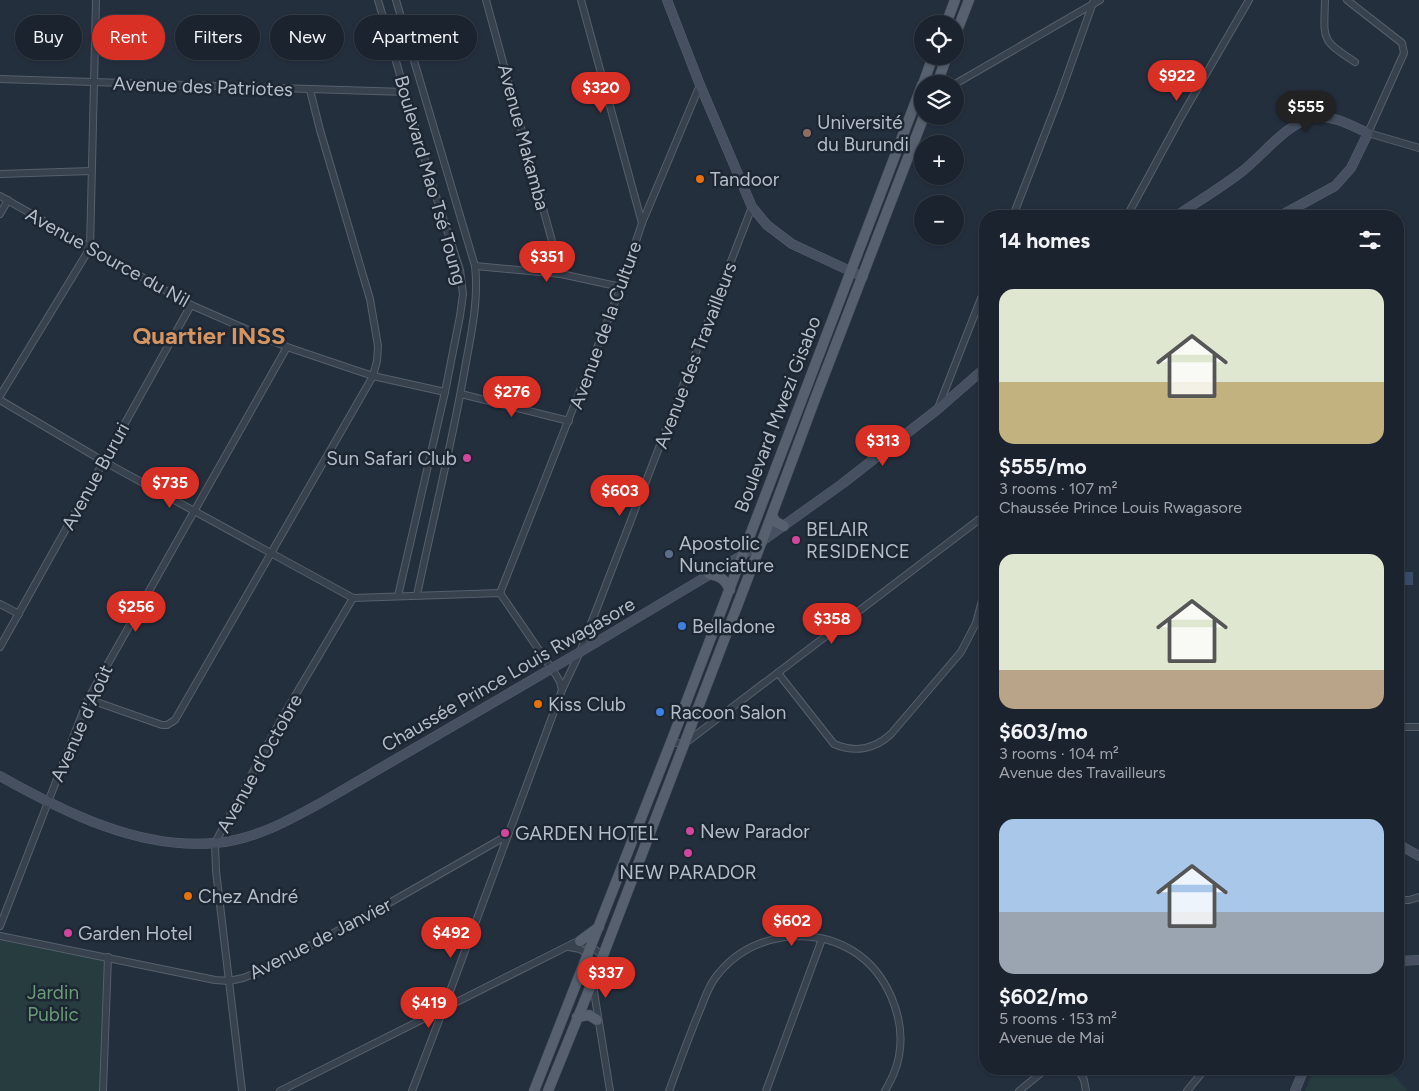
<!DOCTYPE html>
<meta charset="utf-8">
<style>
:root{--surface:#1b232e;--page:#242b36;--text:#f1f3f6;--muted:#a0a4aa;--line:#39404a;--accent:#d93025}
body{margin:0;font-family:Figtree,sans-serif;background:var(--page);color:var(--text);height:100vh;display:flex;flex-direction:column;font-size:19px;white-space:nowrap}
*{box-sizing:border-box;margin:0}
p{font-size:16px;color:var(--muted)}
.icon{flex:none;width:28px;height:28px;fill:none;stroke:currentColor;stroke-width:2;stroke-linecap:round;stroke-linejoin:round}
.map{position:relative;flex:1;overflow:hidden}
.panel{position:absolute;left:979px;top:210px;width:425px;height:865px;display:flex;flex-direction:column;background:var(--surface);border-radius:20px;box-shadow:0 1px 4px #0004,0 0 0 1px var(--line)}
.panel>*{flex:none}
.banner{position:absolute;left:15px;top:15px;width:475px;height:45px;display:flex;gap:10px}
.buttons{position:absolute;left:914px;top:15px;display:grid;gap:10px}
.buttons a{display:grid;place-items:center;width:50px;height:50px;border-radius:50%;background:var(--surface);box-shadow:0 1px 4px #0004,0 0 0 1px var(--line);font-size:25px}
.price{position:absolute;translate:-50% -42px;padding:0 11px;border-radius:18px;background:var(--accent);color:#fff;font-size:16px;line-height:32px;filter:drop-shadow(0 1px 2px #0008)}
.price::after{content:'';position:absolute;left:50%;top:30px;width:15px;height:11px;margin-left:-8px;background:inherit;clip-path:polygon(0 0,100% 0,50% 100%)}
.price.selected{background:#222;color:#fff}
ul{padding:0;list-style:none}
li{display:grid;align-content:center;gap:10px;height:265px;padding:0 20px}
li span{display:grid;place-items:center;height:155px;border-radius:15px;color:#555}
li>.icon{margin-inline-start:auto}
span .icon{width:90px;height:90px;fill:#fffc;stroke-width:1}
li b{font-size:21px}
h2{display:flex;justify-content:space-between;align-items:center;height:60px;padding:0 20px;font-size:21px}
.tag{padding:0 18px;border-radius:22px;background:var(--surface);box-shadow:0 1px 4px #0004,0 0 0 1px var(--line);font-size:18px;line-height:45px}
.tag.selected{background:var(--accent);color:#fff}
.map>svg:first-child{display:block}
</style>
<div class="map">
<svg width="1419" height="1091" viewBox="0 0 1419 1091">
<rect width="100%" height="100%" fill="#242f3e"/>
<g fill="#263c3f">
<path d="M0 940 106 960 101 1091H0Z"/>
<path d="M1314 1069H1388L1408 1091H1305Z"/>
</g>
<rect fill="#394c67" x="1398" y="572" width="15" height="13"/>
<g fill="none" stroke-linecap="round" stroke-linejoin="round">
<defs>
<g id="street">
<path d="M378 0 432 184 460 270 463 294 460 316 445 392 398 596"/>
<path d="M396 0 475 266C479 301 471 334 465 368 452 444 433 519 417 595"/>
<path d="M486 0 561 274"/>
<path d="M581 0 642 223"/>
<path d="M1325 0C1324 40 1320 39 1355 62"/>
<path d="M1347 0 1402 43 1404 53 1368 133 1419 148"/>
<path d="M0 79 406 92"/>
<path d="M955 84 1100 0"/>
<path d="M0 174 91 171"/>
<path d="M0 196 191 305 287 347 373 376 445 392"/>
<path d="M0 214 8 200"/>
<path d="M1013 216 1060 95 1094 0"/>
<path d="M1127 216 1181 117 1249 0"/>
<path d="M475 266 561 274 621 287"/>
<path d="M461 394 569 421"/>
<path d="M0 396 90 248 96 0"/>
<path d="M0 400 103 461 353 598"/>
<path d="M938 408 985 288"/>
<path d="M500 593 621 287 642 223 700 85"/>
<path d="M353 598 500 593 556 675 560 682 562 690"/>
<path d="M0 604 19 614"/>
<path d="M0 647 191 305"/>
<path d="M778 673 834 744C855 753 875 749 891 734L961 652 976 623 985 589"/>
<path d="M88 699 162 725H167L175 720 373 376 377 361 378 346 370 299 320 130 310 90"/>
<path d="M1398 727H1419"/>
<path d="M671 742 684 744 985 515"/>
<path d="M1398 900H1409L1419 897"/>
<path d="M0 926 88 699 287 347"/>
<path d="M0 936 215 980 229 981 243 978 264 970 384 906 508 835"/>
<path d="M569 947 580 949 588 954 610 1091"/>
<path d="M1078 1069 1084 1080 1086 1091"/>
<path d="M103 1091 108 957"/>
<path d="M242 1091 216 871 215 843 283 716 353 598"/>
<path d="M280 1091 576 942 587 943 603 956"/>
<path d="M412 1091 443 1010 562 690 580 652 752 207"/>
<path d="M669 1091C679 1064 689 1036 700 1010 705 997 710 983 719 973 751 934 810 925 853 951 887 972 906 1018 899 1056 897 1069 891 1080 885 1091"/>
<path d="M766 1091 822 939"/>
<path d="M1019 1091 1046 1069"/>
<path d="M1187 1091 1205 1069"/>
</g>
<g id="secondary">
<path d="M667 0 700 85 752 207 767 225 792 244 863 277"/>
<path d="M1176 216C1197 202 1219 189 1240 173 1262 157 1288 120 1317 117 1335 116 1352 126 1368 133L1351 168 1335 186 1280 216"/>
<path d="M0 776C64 812 139 850 215 843 254 840 290 820 324 801L580 652 744 554 842 484 938 409 985 368"/>
<path d="M1398 844 1419 856"/>
<path d="M1398 961 1419 960"/>
<path d="M1295 1091 1304 1069"/>
</g>
<g id="primary">
<path d="M946 24 955 0"/>
<path d="M955 36 969 0"/>
<path d="M923 84 933 56"/>
<path d="M937 84 947 56"/>
<path d="M772 516 776 522 784 526"/>
<path d="M709 574C720 576 725 579 730 590"/>
<path d="M580 941 599 927"/>
<path d="M577 1017 589 1015 597 1020"/>
<path d="M534 1091 671 742 922 85"/>
<path d="M548 1091 604 953 762 541 815 399 924 116"/>
</g>
</defs>
<use href="#street" stroke="#565f6c" stroke-width="8"/>
<use href="#secondary" stroke="#565f6c" stroke-width="10"/>
<use href="#primary" stroke="#414a57" stroke-width="11"/>
<use href="#street" stroke="#38414e" stroke-width="6"/>
<use href="#secondary" stroke="#465061" stroke-width="9"/>
<use href="#primary" stroke="#56606e" stroke-width="10"/>
</g>
<circle fill="#8d6e63" stroke="#1d2633" stroke-width="2" cx="807" cy="133" r="5"/>
<g fill="#e8710a" stroke="#1d2633" stroke-width="2">
<circle cx="700" cy="179" r="5"/>
<circle cx="538" cy="704" r="5"/>
<circle cx="188" cy="896" r="5"/>
</g>
<g fill="#d1479c" stroke="#1d2633" stroke-width="2">
<circle cx="467" cy="458" r="5"/>
<circle cx="796" cy="540" r="5"/>
<circle cx="690" cy="831" r="5"/>
<circle cx="505" cy="833" r="5"/>
<circle cx="688" cy="853" r="5"/>
<circle cx="68" cy="933" r="5"/>
</g>
<circle fill="#5c6f8a" stroke="#1d2633" stroke-width="2" cx="669" cy="554" r="5"/>
<g fill="#3f7fe0" stroke="#1d2633" stroke-width="2">
<circle cx="682" cy="626" r="5"/>
<circle cx="660" cy="712" r="5"/>
</g>
<g text-anchor="middle" stroke-width="5" stroke-linejoin="round" paint-order="stroke">
<g font-size="19" fill="#b4bcc9" stroke="#1d2633">
<text transform="translate(203 86) rotate(2)" y="7">Avenue des Patriotes</text>
<text transform="translate(524 137) rotate(75)" y="7">Avenue Makamba</text>
<text transform="translate(431 180) rotate(74)" y="7">Boulevard Mao Tsé Toung</text>
<text transform="translate(108 257) rotate(29)" y="7">Avenue Source du Nil</text>
<text transform="translate(605 325) rotate(-70)" y="7">Avenue de la Culture</text>
<text transform="translate(695 355) rotate(-69)" y="7">Avenue des Travailleurs</text>
<text transform="translate(777 414) rotate(-69)" y="7">Boulevard Mwezi Gisabo</text>
<text transform="translate(95 476) rotate(-61)" y="7">Avenue Bururi</text>
<text transform="translate(508 674) rotate(-30)" y="7">Chaussée Prince Louis Rwagasore</text>
<text transform="translate(81 723) rotate(-66)" y="7">Avenue d'Août</text>
<text transform="translate(259 763) rotate(-61)" y="7">Avenue d'Octobre</text>
<text transform="translate(320 938) rotate(-27)" y="7">Avenue de Janvier</text>
</g>
<g font-size="19" fill="#b4bcc9" stroke="#1d2633" text-anchor="start">
<text x="817" y="129">Université<tspan x="817" dy="22">du Burundi</tspan></text>
<text x="710" y="186">Tandoor</text>
<text x="457" y="465" text-anchor="end">Sun Safari Club</text>
<text x="806" y="536">BELAIR<tspan x="806" dy="22">RESIDENCE</tspan></text>
<text x="679" y="550">Apostolic<tspan x="679" dy="22">Nunciature</tspan></text>
<text x="692" y="633">Belladone</text>
<text x="548" y="711">Kiss Club</text>
<text x="670" y="719">Racoon Salon</text>
<text x="700" y="838">New Parador</text>
<text x="515" y="840">GARDEN HOTEL</text>
<text x="688" y="879" text-anchor="middle">NEW PARADOR</text>
<text x="198" y="903">Chez André</text>
<text x="78" y="940">Garden Hotel</text>
</g>
<g font-size="19" fill="#6b9a76" stroke="#1d2633">
<text x="53" y="999">Jardin<tspan x="53" dy="22">Public</tspan></text>
</g>
<g font-size="24" font-weight="bold" fill="#d59563" stroke="#1d2633">
<text x="209" y="344">Quartier INSS</text>
</g>
</g>
</svg>
<div class="buttons">
<a><svg class="icon" aria-label="locate" viewBox="0 0 24 24"><circle cx="12" cy="12" r="6"/><path d="M12 2v4M12 18v4M2 12h4M18 12h4"/></svg></a>
<a><svg class="icon" aria-label="layers" viewBox="0 0 24 24"><path d="M12 4l9 5-9 5-9-5zM3 14l9 5 9-5"/></svg></a>
<a>+</a>
<a>−</a>
</div>
<b class="price" style="left:1177px;top:102px">$922</b>
<b class="price" style="left:601px;top:114px">$320</b>
<b class="price selected" style="left:1306px;top:133px">$555</b>
<b class="price" style="left:547px;top:283px">$351</b>
<b class="price" style="left:512px;top:418px">$276</b>
<b class="price" style="left:883px;top:467px">$313</b>
<b class="price" style="left:170px;top:509px">$735</b>
<b class="price" style="left:620px;top:517px">$603</b>
<b class="price" style="left:136px;top:633px">$256</b>
<b class="price" style="left:832px;top:645px">$358</b>
<b class="price" style="left:792px;top:947px">$602</b>
<b class="price" style="left:451px;top:959px">$492</b>
<b class="price" style="left:606px;top:999px">$337</b>
<b class="price" style="left:429px;top:1029px">$419</b>
<div class="banner">
<a class="tag">Buy</a>
<a class="tag selected">Rent</a>
<a class="tag">Filters</a>
<a class="tag">New</a>
<a class="tag">Apartment</a>
</div>
<section class="panel">
<h2>14 homes<svg class="icon" aria-label="filters" viewBox="0 0 24 24"><path d="M4 7h16M4 17h16"/><circle cx="9" cy="7" r="2"/><circle cx="15" cy="17" r="2"/></svg></h2>
<ul>
<li><span style="background:linear-gradient(#dfe7d0 60%,#c2b280 0)"><svg class="icon" aria-label="home" viewBox="0 0 24 24"><path d="M3 11l9-7 9 7M6 9v11h12V9"/></svg></span><div><b>$555/mo</b><p>3 rooms · 107 m²</p><p>Chaussée Prince Louis Rwagasore</p></div></li>
<li><span style="background:linear-gradient(#dfe7d0 75%,#b9a48a 0)"><svg class="icon" aria-label="home" viewBox="0 0 24 24"><path d="M3 11l9-7 9 7M6 9v11h12V9"/></svg></span><div><b>$603/mo</b><p>3 rooms · 104 m²</p><p>Avenue des Travailleurs</p></div></li>
<li><span style="background:linear-gradient(#a9c7e8 60%,#9aa5b1 0)"><svg class="icon" aria-label="home" viewBox="0 0 24 24"><path d="M3 11l9-7 9 7M6 9v11h12V9"/></svg></span><div><b>$602/mo</b><p>5 rooms · 153 m²</p><p>Avenue de Mai</p></div></li>
</ul>
</section>
</div>
